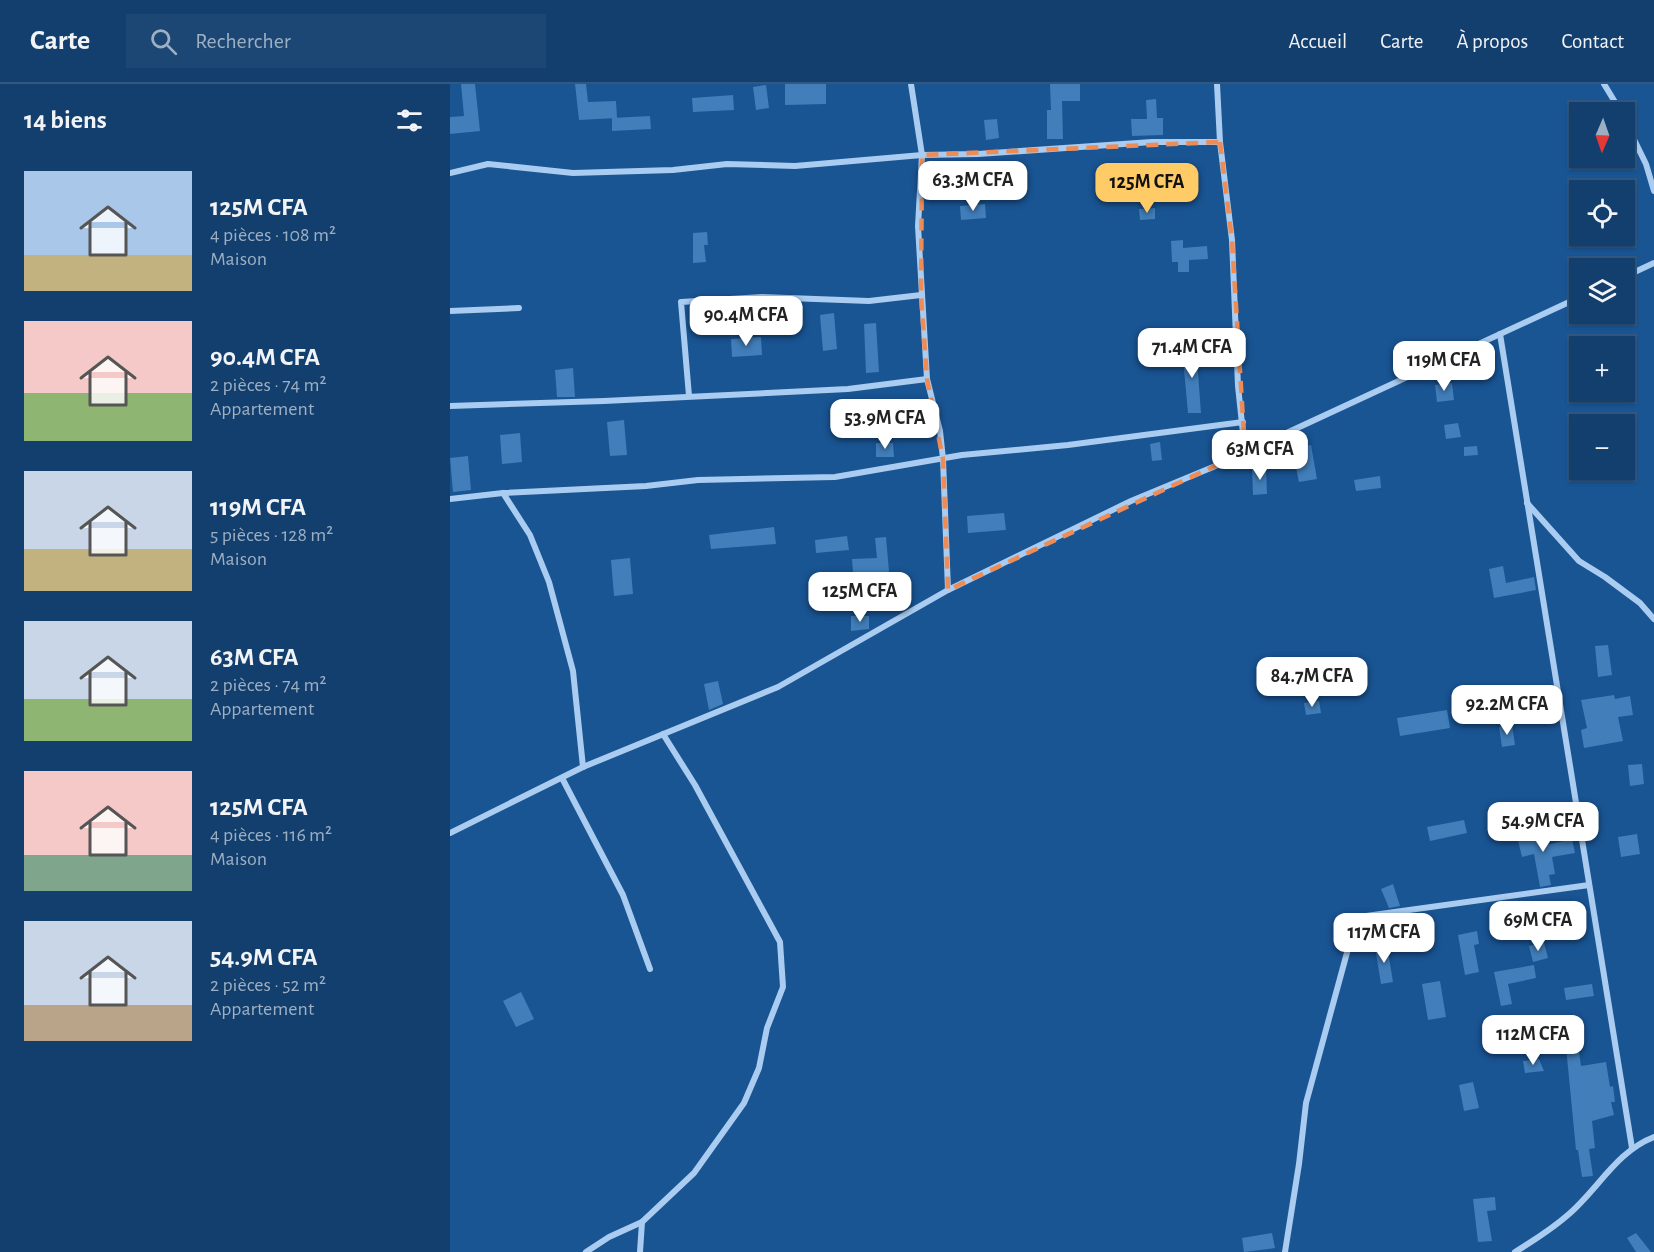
<!DOCTYPE html>
<html lang="fr">
<meta charset="utf-8">
<style>
:root{--surface:#133f6e;--page:#1c4673;--text:#f1f3f6;--muted:#9dafc2;--line:#325881;--accent:#ffcb67}
body{margin:0;font-family:"Alegreya Sans",sans-serif;background:var(--page);color:var(--text);height:100vh;display:flex;flex-direction:column;font-size:22px;white-space:nowrap}
*{box-sizing:border-box;margin:0}
p{font-size:20px;color:var(--muted)}
.icon{flex:none;width:33px;height:33px;fill:none;stroke:currentColor;stroke-width:2;stroke-linecap:round;stroke-linejoin:round}
.map{position:relative;flex:1;overflow:hidden}
.details{display:flex;flex-direction:column;background:var(--surface);width:450px}
.details>*{flex:none}
.needle{width:39px;rotate:182deg}
.controls{position:absolute;left:1119px;top:18px;display:grid;gap:12px}
.controls a{display:grid;place-items:center;width:66px;height:66px;border-radius:0px;background:var(--surface);box-shadow:0 2px 4px #0004,0 0 0 2px var(--line);font-size:30px}
.price{position:absolute;translate:-50% -51px;padding:0 14px;border-radius:12px;background:#fff;color:#222;font-size:20px;line-height:39px;filter:drop-shadow(0 2px 3px #0008)}
.price::after{content:'';position:absolute;left:50%;top:36px;width:18px;height:14px;margin-left:-9px;background:inherit;clip-path:polygon(0 0,100% 0,50% 100%)}
.price.active{background:var(--accent);color:#111}
ul{padding:0;list-style:none}
li{display:flex;align-items:center;gap:18px;height:150px;padding:0 24px}
li span{display:grid;place-items:center;flex:none;width:168px;height:120px;border-radius:0px;color:#555}
li>.icon{margin-inline-start:auto}
span .icon{width:72px;height:72px;fill:#fffc;stroke-width:1}
li b{font-size:26px}
h2{display:flex;justify-content:space-between;align-items:center;height:72px;padding:0 24px;font-size:26px}
header{display:flex;align-items:center;gap:36px;box-sizing:border-box;height:84px;padding:0 30px;background:var(--surface);border-bottom:2px solid var(--line)}
header strong{font-size:28px}
nav{display:flex;gap:33px;margin-inline-start:auto;font-size:21px}
.search{width:420px;height:54px;background:var(--page);display:flex;align-items:center;gap:15px;box-sizing:border-box;padding:0 21px;border-radius:0px;color:var(--muted);font-size:22px}
main{display:flex;flex:1;min-height:0}
.map>svg:first-child{display:block}
</style>
<header>
<strong>Carte</strong>
<div class="search"><svg class="icon" aria-label="search" viewBox="0 0 24 24"><circle cx="10" cy="10" r="6"/><path d="M15 15l6 6"/></svg>Rechercher</div>
<nav><a>Accueil</a><a>Carte</a><a>À propos</a><a>Contact</a></nav>
</header>
<main>
<section class="details">
<h2>14 biens<svg class="icon" aria-label="filters" viewBox="0 0 24 24"><path d="M4 7h16M4 17h16"/><circle cx="9" cy="7" r="2"/><circle cx="15" cy="17" r="2"/></svg></h2>
<ul>
<li><span style="background:linear-gradient(#a9c7e8 70%,#c2b280 0)"><svg class="icon" aria-label="home" viewBox="0 0 24 24"><path d="M3 11l9-7 9 7M6 9v11h12V9"/></svg></span><div><b>125M CFA</b><p>4 pièces · 108 m²</p><p>Maison</p></div></li>
<li><span style="background:linear-gradient(#f6c9c9 60%,#8fb573 0)"><svg class="icon" aria-label="home" viewBox="0 0 24 24"><path d="M3 11l9-7 9 7M6 9v11h12V9"/></svg></span><div><b>90.4M CFA</b><p>2 pièces · 74 m²</p><p>Appartement</p></div></li>
<li><span style="background:linear-gradient(#c9d6e8 65%,#c2b280 0)"><svg class="icon" aria-label="home" viewBox="0 0 24 24"><path d="M3 11l9-7 9 7M6 9v11h12V9"/></svg></span><div><b>119M CFA</b><p>5 pièces · 128 m²</p><p>Maison</p></div></li>
<li><span style="background:linear-gradient(#c9d6e8 65%,#8fb573 0)"><svg class="icon" aria-label="home" viewBox="0 0 24 24"><path d="M3 11l9-7 9 7M6 9v11h12V9"/></svg></span><div><b>63M CFA</b><p>2 pièces · 74 m²</p><p>Appartement</p></div></li>
<li><span style="background:linear-gradient(#f6c9c9 70%,#7fa58c 0)"><svg class="icon" aria-label="home" viewBox="0 0 24 24"><path d="M3 11l9-7 9 7M6 9v11h12V9"/></svg></span><div><b>125M CFA</b><p>4 pièces · 116 m²</p><p>Maison</p></div></li>
<li><span style="background:linear-gradient(#c9d6e8 70%,#b9a48a 0)"><svg class="icon" aria-label="home" viewBox="0 0 24 24"><path d="M3 11l9-7 9 7M6 9v11h12V9"/></svg></span><div><b>54.9M CFA</b><p>2 pièces · 52 m²</p><p>Appartement</p></div></li>
</ul>
</section>
<div class="map">
<svg width="1204" height="1168" viewBox="0 0 1204 1168">
<rect width="100%" height="100%" fill="#195493"/>
<g fill="#417eba">
<path d="M11 0H25L30 47 0 50V33L14 32Z"/>
<path d="M125 0H136L138 18 166 17 167 34 129 36Z"/>
<path d="M335 0H376V20L335 21Z"/>
<path d="M600 0H630V17H612L613 55H597V26H601Z"/>
<path d="M316 1 319 24 306 26 303 3Z"/>
<path d="M283 11 284 26 243 28 242 14Z"/>
<path d="M706 15 707 34H713V51L682 52 681 35H697L696 16Z"/>
<path d="M200 32 201 45 162 47V34Z"/>
<path d="M547 35 549 54 536 56 534 36Z"/>
<path d="M535 120 536 134 511 136 510 122Z"/>
<path d="M705 124V135L690 136 689 125Z"/>
<path d="M257 148 258 161H254L256 178 243 179V149Z"/>
<path d="M733 156V164L757 162 758 175 739 176V188H728V178H722L721 157Z"/>
<path d="M384 229 387 265 373 267 370 231Z"/>
<path d="M426 239 429 288 416 289 414 240Z"/>
<path d="M311 253 312 271 282 273 281 255Z"/>
<path d="M746 262 751 329H738L732 263Z"/>
<path d="M123 284 125 313H107L105 286Z"/>
<path d="M1002 299 1004 316 987 318 985 301Z"/>
<path d="M174 336 177 371 160 372 157 338Z"/>
<path d="M1008 339 1011 353 996 355 994 341Z"/>
<path d="M70 349 72 378 52 380 50 351Z"/>
<path d="M710 358 712 376 702 377 700 360Z"/>
<path d="M426 359H443L444 373H426Z"/>
<path d="M861 361 867 395 849 398 842 364Z"/>
<path d="M1027 362 1028 371 1014 372V363Z"/>
<path d="M18 372 21 406 3 408 0 374Z"/>
<path d="M816 383 817 410 803 411 802 384Z"/>
<path d="M930 392 931 404 906 407 904 396Z"/>
<path d="M554 429 556 446 518 449 517 432Z"/>
<path d="M324 443 326 460 261 465 259 451Z"/>
<path d="M397 452 399 466 366 469 365 456Z"/>
<path d="M436 453 440 499 404 503 402 475 427 474 425 454Z"/>
<path d="M180 474 183 510 164 512 161 476Z"/>
<path d="M1053 482 1056 499 1084 493 1086 506 1044 514 1039 485Z"/>
<path d="M401 532H419V545L401 547Z"/>
<path d="M1158 561 1162 591 1148 593 1145 562Z"/>
<path d="M268 597 273 620 259 626 254 600Z"/>
<path d="M1164 611 1165 615 1180 612 1183 631 1168 633 1173 657 1134 664 1131 646 1137 644 1131 616Z"/>
<path d="M869 617 871 629 856 631 854 619Z"/>
<path d="M997 626 1000 644 950 652 947 634Z"/>
<path d="M1062 641 1065 661 1052 663 1049 643Z"/>
<path d="M1192 680 1194 700 1180 702 1178 681Z"/>
<path d="M1014 736 1017 749 980 757 977 743Z"/>
<path d="M1077 741 1080 755 1095 753 1096 761 1122 755 1125 769 1102 773 1105 790 1099 791 1101 801 1090 803 1084 770 1072 773 1065 744Z"/>
<path d="M1187 750 1190 770 1171 773 1168 753Z"/>
<path d="M943 800 950 822 939 824 931 805Z"/>
<path d="M1027 847 1029 860 1024 861 1029 888 1015 891 1008 851Z"/>
<path d="M1094 859 1098 874 1083 878 1079 862Z"/>
<path d="M937 861 943 898 931 900 925 863Z"/>
<path d="M1084 881 1086 894 1058 900 1062 920 1051 922 1044 888Z"/>
<path d="M990 897 996 933 978 936 972 900Z"/>
<path d="M1142 900 1144 912 1116 916 1114 904Z"/>
<path d="M71 908 84 935 66 943 53 917Z"/>
<path d="M1106 942 1108 955 1099 956 1097 944Z"/>
<path d="M1128 961 1131 982 1156 978 1160 1003 1163 1002 1165 1018H1161L1164 1031 1142 1037 1145 1064 1139 1065 1143 1092 1132 1093 1128 1066H1126L1116 963Z"/>
<path d="M1089 975 1094 987 1075 989 1073 977Z"/>
<path d="M1023 998 1029 1024 1014 1027 1009 1001Z"/>
<path d="M1045 1113 1046 1126 1037 1127 1042 1157 1028 1158 1023 1115Z"/>
<path d="M822 1149 825 1164 794 1168 792 1154Z"/>
<path d="M1186 1149 1201 1168H1186L1177 1154Z"/>
</g>
<g fill="none" stroke-linecap="round" stroke-linejoin="round">
<g stroke="#a9ccf0" stroke-width="6">
<path d="M461 0 472 71 468 142 477 295 490 347 493 375 498 506"/>
<path d="M767 0 770 58 782 156 788 302 795 368"/>
<path d="M1154 0 1171 28"/>
<path d="M1174 35 1196 80 1204 107"/>
<path d="M0 89 38 80 123 89 223 86 277 80 345 82 472 71 528 70 702 58H770"/>
<path d="M1174 193 1204 179"/>
<path d="M0 227 69 224"/>
<path d="M1050 250 1182 1064"/>
<path d="M239 312 231 218 312 213 419 217 471 211"/>
<path d="M0 322 154 317 398 305 477 295"/>
<path d="M53 409 80 451 99 498 123 587 133 683"/>
<path d="M0 415 53 409 196 402 248 396 385 393 512 371 618 361 793 338"/>
<path d="M1077 419 1129 477 1155 493 1190 519 1204 535"/>
<path d="M112 694 173 811 200 885"/>
<path d="M0 749 133 683 328 603 498 506 681 417 763 383 1130 213"/>
<path d="M136 1168 159 1153 192 1138 244 1089 294 1019 309 984 317 944 333 903 330 858 245 701 213 650"/>
<path d="M190 1168 192 1138"/>
<path d="M835 1168 849 1080 856 1019 904 843 916 832 1139 801"/>
<path d="M1065 1168C1083 1157 1102 1145 1119 1130 1148 1105 1167 1067 1204 1053"/>
</g>
</g>
<path fill="none" stroke="#ef8b55" stroke-width="4.5" stroke-dasharray="12 8" stroke-linejoin="round" d="M770 58 782 156 795 368 498 506 493 375 477 295 471 211 472 71Z"/>
</svg>
<div class="controls">
<a><svg class="needle" viewBox="-14 -14 28 28"><path d="M0-13l5 13h-10z" fill="#e53935"/><path d="M0 13l5-13h-10z" fill="#9dafc2"/></svg></a>
<a><svg class="icon" aria-label="locate" viewBox="0 0 24 24"><circle cx="12" cy="12" r="6"/><path d="M12 2v4M12 18v4M2 12h4M18 12h4"/></svg></a>
<a><svg class="icon" aria-label="layers" viewBox="0 0 24 24"><path d="M12 4l9 5-9 5-9-5zM3 14l9 5 9-5"/></svg></a>
<a>+</a>
<a>−</a>
</div>
<b class="price" style="left:523px;top:128px">63.3M CFA</b>
<b class="price active" style="left:697px;top:130px">125M CFA</b>
<b class="price" style="left:296px;top:263px">90.4M CFA</b>
<b class="price" style="left:742px;top:295px">71.4M CFA</b>
<b class="price" style="left:994px;top:308px">119M CFA</b>
<b class="price" style="left:435px;top:366px">53.9M CFA</b>
<b class="price" style="left:810px;top:397px">63M CFA</b>
<b class="price" style="left:410px;top:539px">125M CFA</b>
<b class="price" style="left:862px;top:624px">84.7M CFA</b>
<b class="price" style="left:1057px;top:652px">92.2M CFA</b>
<b class="price" style="left:1093px;top:769px">54.9M CFA</b>
<b class="price" style="left:1088px;top:868px">69M CFA</b>
<b class="price" style="left:934px;top:880px">117M CFA</b>
<b class="price" style="left:1083px;top:982px">112M CFA</b>
</div>
</main>
